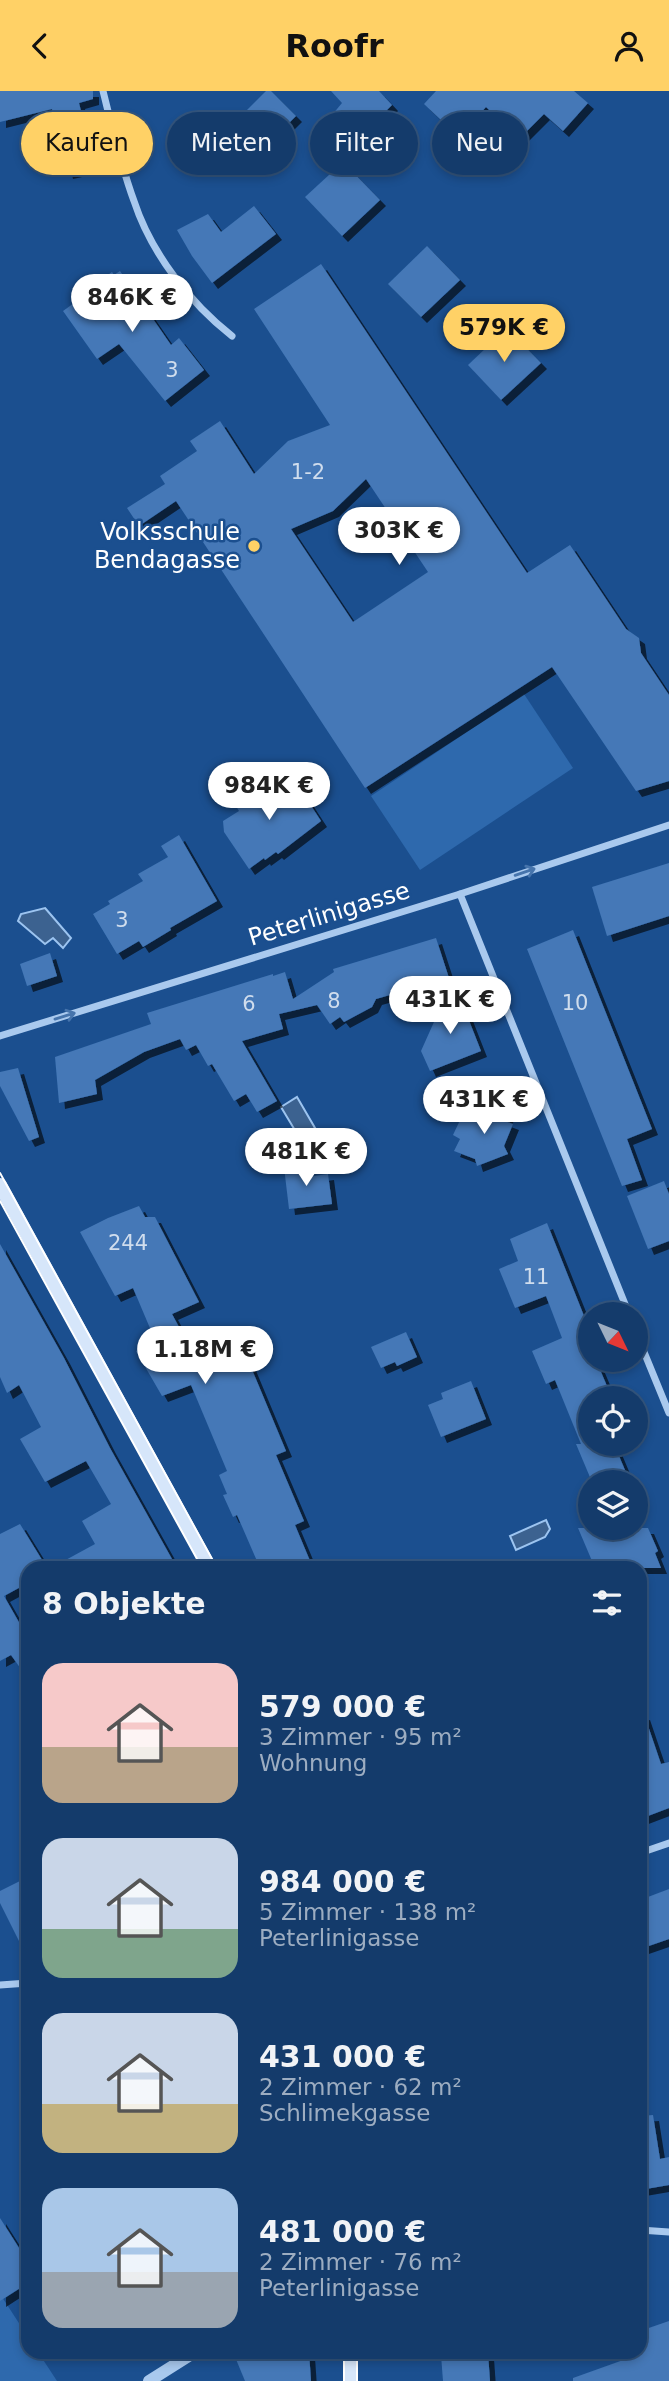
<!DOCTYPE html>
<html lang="de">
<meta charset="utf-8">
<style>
:root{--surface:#143b6b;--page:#1d4271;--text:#f1f3f6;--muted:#9dadc1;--line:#33557e;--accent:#ffd166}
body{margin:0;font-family:"DejaVu Sans",sans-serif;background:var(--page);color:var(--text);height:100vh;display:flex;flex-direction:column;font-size:26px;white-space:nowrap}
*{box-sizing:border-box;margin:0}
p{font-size:23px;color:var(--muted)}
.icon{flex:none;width:38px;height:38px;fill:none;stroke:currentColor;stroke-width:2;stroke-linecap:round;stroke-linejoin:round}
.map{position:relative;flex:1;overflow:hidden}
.details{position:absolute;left:21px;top:1470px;width:626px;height:798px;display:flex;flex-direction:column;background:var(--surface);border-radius:21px;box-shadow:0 4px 10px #0003,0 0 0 2px var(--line)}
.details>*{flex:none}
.banner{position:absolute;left:21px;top:21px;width:628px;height:63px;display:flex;gap:14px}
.needle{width:46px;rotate:133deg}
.controls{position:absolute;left:578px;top:1211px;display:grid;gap:14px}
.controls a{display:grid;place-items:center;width:70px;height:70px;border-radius:50%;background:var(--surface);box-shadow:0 4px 10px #0003,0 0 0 2px var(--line);font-size:35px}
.price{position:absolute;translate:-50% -60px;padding:0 16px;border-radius:24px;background:#fff;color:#222;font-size:23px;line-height:46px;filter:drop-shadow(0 2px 4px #0008)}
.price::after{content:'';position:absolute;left:50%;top:42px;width:21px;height:16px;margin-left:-10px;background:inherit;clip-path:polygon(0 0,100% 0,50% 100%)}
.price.selected{background:var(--accent);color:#111}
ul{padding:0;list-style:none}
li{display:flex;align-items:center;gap:21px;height:175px;padding:0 21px}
li span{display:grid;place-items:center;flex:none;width:196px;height:140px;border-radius:21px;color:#555}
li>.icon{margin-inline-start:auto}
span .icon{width:84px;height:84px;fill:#fffc;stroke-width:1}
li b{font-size:30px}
h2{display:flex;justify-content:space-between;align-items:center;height:84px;padding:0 21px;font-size:30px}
.tag{padding:0 24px;border-radius:32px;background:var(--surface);box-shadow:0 4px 10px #0003,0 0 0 2px var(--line);font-size:24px;line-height:63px}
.tag.selected{background:var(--accent);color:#111}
header{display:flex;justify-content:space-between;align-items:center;height:91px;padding:0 21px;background:var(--accent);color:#111;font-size:32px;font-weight:800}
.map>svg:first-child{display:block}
</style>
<header><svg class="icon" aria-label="back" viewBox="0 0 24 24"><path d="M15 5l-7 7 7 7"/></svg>Roofr<svg class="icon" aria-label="person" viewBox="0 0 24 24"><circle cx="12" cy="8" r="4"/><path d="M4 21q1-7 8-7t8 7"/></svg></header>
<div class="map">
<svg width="669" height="2290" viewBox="0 0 669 2290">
<defs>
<filter id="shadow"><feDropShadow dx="6" dy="6" stdDeviation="0" flood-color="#0009"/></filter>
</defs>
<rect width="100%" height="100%" fill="#1b4f8f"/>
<g fill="#2e69ad">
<path d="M524 603 573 677 420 779 371 705Z"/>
<path d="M0 2203 28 2246V2261H38L57 2290H0Z"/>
</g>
<g fill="#3c6290" stroke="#9cc4f0" stroke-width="2">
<path d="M45 817 71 847 63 857 53 847 45 853 18 830 21 823Z"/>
<path d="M297 1006 315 1037 299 1046 281 1016Z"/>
<path d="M546 1429 550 1438 545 1446 516 1459 510 1445Z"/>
</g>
<g fill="#4478b7" fill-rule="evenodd" filter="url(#shadow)">
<path d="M0 0H93V8L79 12 95 76 67 82 52 18 0 31Z"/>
<path d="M266 0H271L296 25 260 61 233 33Z"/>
<path d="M331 0H379L392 14 384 22V35L377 42H363L355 50 332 24 342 12Z"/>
<path d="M436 0H574L588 12 563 40 544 23 519 48 486 16 459 46 424 13Z"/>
<path d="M343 71 380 109 342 145 305 106Z"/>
<path d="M254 115 276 143 212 192 192 165 177 139 208 123 221 141Z"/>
<path d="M427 155 460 189 421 226 388 193Z"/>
<path d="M321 173 527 482 570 454 626 538 639 547 641 562 669 604V690L636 700 552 576 365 697 176 410 139 435 127 417 165 393 160 385 197 360 190 350 220 330 254 383 288 350 330 334 254 218ZM366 388 428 481 353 531 291 438 333 420Z"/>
<path d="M120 180 171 254 179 247 204 279 165 310 119 253 97 268 63 220 88 202 86 199 112 181 114 184Z"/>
<path d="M507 237 541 272 501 309 468 274Z"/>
<path d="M289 694H300L307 698 308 710 321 730 278 763 276 761 265 769 264 767 249 778 224 741 223 730 239 720 231 707 249 695 256 706 271 698 282 699Z"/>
<path d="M179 744 217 810 170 837 171 839 143 856 139 850 117 863 93 823 110 813 108 810 143 790 138 783 168 766 161 755Z"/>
<path d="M669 772V825L607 845 592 796Z"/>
<path d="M573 839 652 1038 627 1048 642 1089 622 1095 527 858Z"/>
<path d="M436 847 449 887 376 908 372 916 344 931 340 926 330 933 317 914 279 923 283 938 242 950 277 1010 257 1021 246 1003 234 1010 212 973 208 975 196 954 186 959 180 948 144 961 95 989 97 1003 59 1012 55 966 151 933 147 922 273 883V885L285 881 293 908 334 881 333 878Z"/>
<path d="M50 862 57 885 27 895 20 873Z"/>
<path d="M451 893 458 917 463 914 481 960 430 980 421 960Z"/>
<path d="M18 977 39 1046 29 1050 0 995V981Z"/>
<path d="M489 1013 509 1022 505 1030 513 1033 504 1055 508 1063 477 1075 475 1068 454 1060 460 1048 453 1044 462 1025 480 1031Z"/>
<path d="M305 1073 307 1086 328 1083 332 1113 289 1118 284 1076Z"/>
<path d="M664 1090 669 1103V1150L648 1158 627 1105Z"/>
<path d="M139 1115 145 1126H155L199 1211 172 1223 195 1266 210 1257 223 1280 248 1269 286 1360 276 1364 304 1430 295 1434 313 1477H260L237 1424 233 1426 223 1404 227 1403 219 1384 227 1380 191 1294 162 1305 136 1260 155 1249 133 1197 115 1205 80 1141 108 1127Z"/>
<path d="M547 1132 590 1240V1269H596L612 1307H590V1353H614L630 1391H592L576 1353H581L555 1289 546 1293 532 1260 562 1247 546 1205 515 1217 499 1178 518 1170 510 1148Z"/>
<path d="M0 1153 64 1267 110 1357 177 1477H51L95 1453 82 1430 111 1413 86 1370 45 1391 20 1348 41 1336 19 1294 7 1302 0 1286Z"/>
<path d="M406 1241 417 1266 397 1275 395 1271 381 1277 371 1256Z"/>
<path d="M471 1290 486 1328 441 1346 428 1314 443 1308 441 1302Z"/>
<path d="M20 1433 47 1477H28V1492L4 1505 28 1547V1588L11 1564 0 1570V1443Z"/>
<path d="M578 1437H648L658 1460 655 1462 661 1477H595Z"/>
<path d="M644 1623 661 1673 669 1671V1717L640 1728V1624Z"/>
<path d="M28 1786V1868L0 1812V1800Z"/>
<path d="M669 1798V1848L640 1858V1809Z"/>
<path d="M653 2024 660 2068 669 2066V2094L640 2099V2025Z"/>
<path d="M0 2127 28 2171V2192L0 2210Z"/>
<path d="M669 2230V2290H573V2287L640 2263V2240Z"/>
<path d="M233 2261H309L311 2290H245Z"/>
<path d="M488 2262 490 2290H443L441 2264Z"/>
</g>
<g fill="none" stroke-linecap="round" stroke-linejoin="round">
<g stroke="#a9c9ee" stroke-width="7">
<path d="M103 0C112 36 121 75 134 110 151 162 190 212 232 245"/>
<path d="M460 803 629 1223"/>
<path d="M0 945 460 803 669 734"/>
<path d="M635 1239 669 1322"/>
<path d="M640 1762 669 1752"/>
<path d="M0 1894 28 1892"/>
<path d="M640 2139 669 2141"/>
</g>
<path stroke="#a9c9ee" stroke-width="12" d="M149 2290 195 2261"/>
<g stroke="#d6e6fa" stroke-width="14">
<path d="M0 1094 210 1477"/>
<path d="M351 2290V2261"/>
</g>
<g stroke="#fff" stroke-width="2">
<path d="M0 1082 217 1477"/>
<path d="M0 1110 202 1477"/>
<path d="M344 2290V2261"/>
<path d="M357 2290V2261"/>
</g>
</g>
<defs><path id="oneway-shaft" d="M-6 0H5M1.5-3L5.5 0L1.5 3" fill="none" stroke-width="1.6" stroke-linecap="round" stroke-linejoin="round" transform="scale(1.75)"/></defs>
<g stroke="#4674ac">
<use href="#oneway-shaft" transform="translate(525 781) rotate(-19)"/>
<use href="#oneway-shaft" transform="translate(65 925) rotate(-17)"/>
</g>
<circle fill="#ffd166" stroke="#1b4f8f" stroke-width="2.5" cx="254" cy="455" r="7"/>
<g text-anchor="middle" stroke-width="5" stroke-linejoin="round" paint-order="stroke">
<g font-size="21" fill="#d0dded">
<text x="172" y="286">3</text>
<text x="308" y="388">1-2</text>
<text x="122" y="836">3</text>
<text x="334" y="917">8</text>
<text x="575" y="919">10</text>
<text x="249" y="920">6</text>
<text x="128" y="1159">244</text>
<text x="536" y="1193">11</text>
</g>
<g font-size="24" fill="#fff" stroke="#1b4f8f" text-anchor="end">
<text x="240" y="449">Volksschule<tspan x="240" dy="28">Bendagasse</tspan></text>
</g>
<g font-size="24" fill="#fff" stroke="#1b4f8f">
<text transform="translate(329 823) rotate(-17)" y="8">Peterlinigasse</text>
</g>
</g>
</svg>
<div class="controls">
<a><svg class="needle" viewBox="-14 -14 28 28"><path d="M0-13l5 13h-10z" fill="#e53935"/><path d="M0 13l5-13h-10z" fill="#9dadc1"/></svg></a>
<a><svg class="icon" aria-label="locate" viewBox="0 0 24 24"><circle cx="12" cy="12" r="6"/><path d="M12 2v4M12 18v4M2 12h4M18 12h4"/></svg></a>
<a><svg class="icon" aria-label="layers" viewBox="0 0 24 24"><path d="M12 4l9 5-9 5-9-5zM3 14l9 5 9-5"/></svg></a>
</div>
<b class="price" style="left:132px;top:243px">846K €</b>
<b class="price selected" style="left:504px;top:273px">579K €</b>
<b class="price" style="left:399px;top:476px">303K €</b>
<b class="price" style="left:269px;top:731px">984K €</b>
<b class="price" style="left:450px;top:945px">431K €</b>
<b class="price" style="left:484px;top:1045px">431K €</b>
<b class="price" style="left:306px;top:1097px">481K €</b>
<b class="price" style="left:205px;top:1295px">1.18M €</b>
<div class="banner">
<a class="tag selected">Kaufen</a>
<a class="tag">Mieten</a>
<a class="tag">Filter</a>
<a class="tag">Neu</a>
</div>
<section class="details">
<h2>8 Objekte<svg class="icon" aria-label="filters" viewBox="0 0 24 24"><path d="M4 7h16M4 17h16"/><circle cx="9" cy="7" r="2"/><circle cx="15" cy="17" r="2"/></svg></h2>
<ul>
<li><span style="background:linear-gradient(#f6c9c9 60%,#b9a48a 0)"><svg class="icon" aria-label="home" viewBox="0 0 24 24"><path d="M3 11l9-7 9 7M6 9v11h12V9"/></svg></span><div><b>579 000 €</b><p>3 Zimmer · 95 m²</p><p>Wohnung</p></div></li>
<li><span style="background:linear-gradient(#c9d6e8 65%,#7fa58c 0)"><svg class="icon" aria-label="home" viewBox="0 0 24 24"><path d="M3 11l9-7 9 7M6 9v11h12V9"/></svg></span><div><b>984 000 €</b><p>5 Zimmer · 138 m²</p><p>Peterlinigasse</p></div></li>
<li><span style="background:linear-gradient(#c9d6e8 65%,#c2b280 0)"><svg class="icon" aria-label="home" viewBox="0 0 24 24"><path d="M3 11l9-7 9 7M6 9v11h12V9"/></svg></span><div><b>431 000 €</b><p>2 Zimmer · 62 m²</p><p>Schlimekgasse</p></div></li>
<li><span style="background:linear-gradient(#a9c7e8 60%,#9aa5b1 0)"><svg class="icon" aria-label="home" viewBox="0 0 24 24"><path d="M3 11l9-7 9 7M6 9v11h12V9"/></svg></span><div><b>481 000 €</b><p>2 Zimmer · 76 m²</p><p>Peterlinigasse</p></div></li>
</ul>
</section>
</div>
